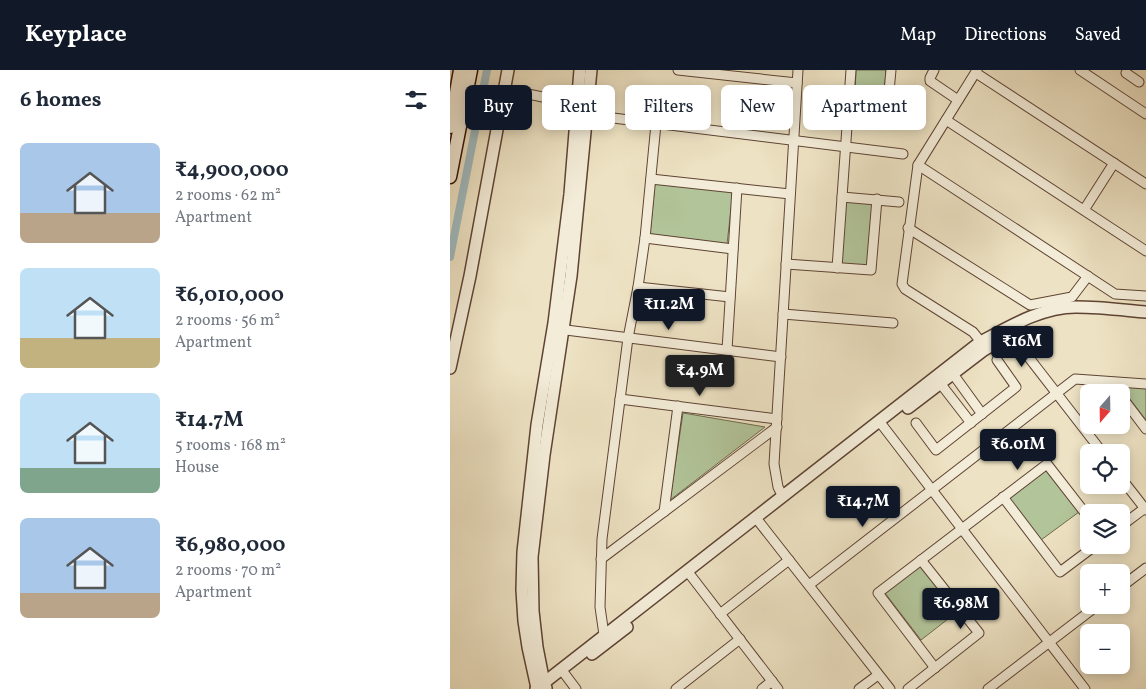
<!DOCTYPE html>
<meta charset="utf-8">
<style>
:root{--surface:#fff;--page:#f6f6f7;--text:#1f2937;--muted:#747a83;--accent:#111827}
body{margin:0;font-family:Vollkorn,serif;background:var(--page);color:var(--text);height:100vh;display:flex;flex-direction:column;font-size:19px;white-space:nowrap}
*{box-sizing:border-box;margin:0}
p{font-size:16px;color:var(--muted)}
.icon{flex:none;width:28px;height:28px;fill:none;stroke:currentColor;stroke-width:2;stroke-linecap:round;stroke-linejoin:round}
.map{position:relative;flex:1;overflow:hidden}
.details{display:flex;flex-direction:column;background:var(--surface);width:450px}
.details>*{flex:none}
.banner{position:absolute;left:15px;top:15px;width:475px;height:45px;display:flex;gap:10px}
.needle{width:32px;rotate:200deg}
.buttons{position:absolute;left:630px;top:314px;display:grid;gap:10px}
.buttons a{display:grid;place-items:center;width:50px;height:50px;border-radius:8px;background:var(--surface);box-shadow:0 2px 12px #0003;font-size:25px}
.price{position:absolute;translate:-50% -42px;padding:0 11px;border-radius:5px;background:var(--accent);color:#fff;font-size:16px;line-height:32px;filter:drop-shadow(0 1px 2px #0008)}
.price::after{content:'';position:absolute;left:50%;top:30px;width:15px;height:11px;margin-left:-8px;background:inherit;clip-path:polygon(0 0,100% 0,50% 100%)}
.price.current{background:#222;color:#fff}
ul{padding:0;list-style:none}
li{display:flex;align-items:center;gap:15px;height:125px;padding:0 20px}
li span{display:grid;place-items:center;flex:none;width:140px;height:100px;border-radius:8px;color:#555}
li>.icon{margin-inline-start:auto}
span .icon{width:60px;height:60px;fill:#fffc;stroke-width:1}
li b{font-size:21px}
h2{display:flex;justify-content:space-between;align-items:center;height:60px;padding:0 20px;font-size:21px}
.pill{padding:0 18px;border-radius:8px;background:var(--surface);box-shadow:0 2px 12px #0003;font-size:18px;line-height:45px}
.pill.current{background:var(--accent);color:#fff}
header{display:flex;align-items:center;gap:30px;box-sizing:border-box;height:70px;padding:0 25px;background:var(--accent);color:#fff}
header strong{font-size:24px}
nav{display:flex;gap:28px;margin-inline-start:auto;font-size:18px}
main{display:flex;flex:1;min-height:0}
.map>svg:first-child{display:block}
</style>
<header>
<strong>Keyplace</strong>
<nav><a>Map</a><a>Directions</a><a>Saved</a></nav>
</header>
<main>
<section class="details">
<h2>6 homes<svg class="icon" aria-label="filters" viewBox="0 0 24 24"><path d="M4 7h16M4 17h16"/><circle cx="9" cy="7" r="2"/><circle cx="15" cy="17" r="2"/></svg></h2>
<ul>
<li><span style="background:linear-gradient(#a9c7e8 70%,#b9a48a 0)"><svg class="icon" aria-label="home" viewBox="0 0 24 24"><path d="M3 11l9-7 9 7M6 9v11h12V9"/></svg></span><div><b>₹4,900,000</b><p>2 rooms · 62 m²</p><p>Apartment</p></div></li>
<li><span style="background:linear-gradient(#bfe0f5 70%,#c2b280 0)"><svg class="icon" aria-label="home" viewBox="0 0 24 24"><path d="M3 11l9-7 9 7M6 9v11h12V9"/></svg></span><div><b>₹6,010,000</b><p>2 rooms · 56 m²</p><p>Apartment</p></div></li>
<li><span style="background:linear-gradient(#bfe0f5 75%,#7fa58c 0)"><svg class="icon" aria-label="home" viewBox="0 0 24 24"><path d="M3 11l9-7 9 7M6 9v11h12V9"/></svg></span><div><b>₹14.7M</b><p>5 rooms · 168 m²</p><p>House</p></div></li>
<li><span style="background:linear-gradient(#a9c7e8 75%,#b9a48a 0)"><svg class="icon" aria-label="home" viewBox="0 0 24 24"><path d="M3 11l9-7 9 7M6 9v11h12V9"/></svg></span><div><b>₹6,980,000</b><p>2 rooms · 70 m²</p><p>Apartment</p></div></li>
</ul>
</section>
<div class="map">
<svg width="696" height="619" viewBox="0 0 696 619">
<rect width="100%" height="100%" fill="#ede2c3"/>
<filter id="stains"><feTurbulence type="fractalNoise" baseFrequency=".004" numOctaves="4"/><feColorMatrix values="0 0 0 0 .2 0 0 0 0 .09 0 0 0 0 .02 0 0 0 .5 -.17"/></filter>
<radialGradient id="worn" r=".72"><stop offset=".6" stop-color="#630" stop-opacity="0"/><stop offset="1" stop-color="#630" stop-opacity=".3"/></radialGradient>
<g fill="#b2c499" stroke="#716a4f">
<path d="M406 0H436L434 27 405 25Z"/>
<path d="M205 113 283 122 277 174 200 165Z"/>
<path d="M396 130 423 133 418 197 391 195Z"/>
<path d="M676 316 696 317V350L676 324Z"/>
<path d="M233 343 315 357 220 430Z"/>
<path d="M597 400 629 442 591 470 559 428Z"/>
<path d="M470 495 507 542 471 570 435 523Z"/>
</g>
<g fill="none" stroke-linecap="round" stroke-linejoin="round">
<path stroke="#9fbabf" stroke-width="8" d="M0 187 37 0"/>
<defs>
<g id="minor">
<path d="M228 0 347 13"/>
<path d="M484 0 480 8V11L508 30"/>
<path d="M527 0 468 95 452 214 455 219 523 262 531 272"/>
<path d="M630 0 696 44"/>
<path d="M526 3 696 114"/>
<path d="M676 3 689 12"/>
<path d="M54 19 112 31"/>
<path d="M399 28 438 32 441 0"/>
<path d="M131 44 453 84"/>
<path d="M496 50 696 181"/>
<path d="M468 95 665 224 696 226"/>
<path d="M201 109 340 124"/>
<path d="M392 127 449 132"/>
<path d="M634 140 664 93"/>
<path d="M458 158 580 235 622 227 638 206"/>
<path d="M195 168 283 179"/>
<path d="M336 194 421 200 427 129"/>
<path d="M387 198 401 0"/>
<path d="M188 217 280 227"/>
<path d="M333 244 443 253"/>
<path d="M556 258 652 382"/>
<path d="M108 259 331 287"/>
<path d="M277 280 287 118"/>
<path d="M503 304 532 344"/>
<path d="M490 313 521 353"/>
<path d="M671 326 696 359"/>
<path d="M170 329 327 349"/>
<path d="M429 351 635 619"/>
<path d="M466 353 486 380 566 317 547 290"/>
<path d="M671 408 696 440"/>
<path d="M333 427 328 417 324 394 348 0"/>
<path d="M553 427 610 502 646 475"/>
<path d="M214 442 228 336"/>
<path d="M306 448 440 619"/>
<path d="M671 456 695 438"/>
<path d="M151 489 327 357"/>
<path d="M238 502 328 619"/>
<path d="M359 515 625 309 696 314"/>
<path d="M671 517 696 498"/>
<path d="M270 544 339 490"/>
<path d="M154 565 150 537 152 469 178 268 188 217 195 168 206 54"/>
<path d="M485 598 428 523 597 394 639 448"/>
<path d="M111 599 126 619"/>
<path d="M226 619 290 569"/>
<path d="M312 619 322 611"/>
<path d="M409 619 428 605"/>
<path d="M458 619 529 563 471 490"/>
<path d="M538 619 648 535"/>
</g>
<g id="tertiary">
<path d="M0 298 20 206 58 0"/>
<path d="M458 338 534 280 558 266"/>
<path d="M142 584 177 557"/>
<path d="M87 618 78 577 74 551 72 520 73 482 87 355 104 253 120 124 130 0"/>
<path d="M96 618 94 613 87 577 83 541 82 487 94 385 121 206 141 0"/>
<path d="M86 619 529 273C559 257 591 237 626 237 650 237 673 240 696 242"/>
</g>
<g id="secondary">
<path d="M0 57 10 0"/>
<path d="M0 107 21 0"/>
</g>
</defs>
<use href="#minor" stroke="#5f4434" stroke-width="11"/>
<use href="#tertiary" stroke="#5f4434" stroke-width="14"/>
<use href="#secondary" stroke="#301005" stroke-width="15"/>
<use href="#minor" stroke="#f3ecd8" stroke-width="9"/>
<use href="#tertiary" stroke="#f3ecd8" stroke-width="11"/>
<use href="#secondary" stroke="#f3ecd8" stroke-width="12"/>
</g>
<rect width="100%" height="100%" filter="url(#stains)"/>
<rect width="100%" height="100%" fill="url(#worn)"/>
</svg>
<div class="buttons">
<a><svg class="needle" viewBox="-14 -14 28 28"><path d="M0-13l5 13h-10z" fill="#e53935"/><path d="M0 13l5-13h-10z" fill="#747a83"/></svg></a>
<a><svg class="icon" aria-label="locate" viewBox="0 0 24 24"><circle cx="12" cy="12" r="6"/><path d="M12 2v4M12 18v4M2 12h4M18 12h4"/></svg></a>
<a><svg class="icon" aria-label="layers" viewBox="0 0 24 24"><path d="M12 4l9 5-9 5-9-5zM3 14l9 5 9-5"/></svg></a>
<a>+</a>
<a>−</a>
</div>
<b class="price" style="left:219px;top:261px">₹11.2M</b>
<b class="price" style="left:572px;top:298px">₹16M</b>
<b class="price current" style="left:250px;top:327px">₹4.9M</b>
<b class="price" style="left:568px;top:401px">₹6.01M</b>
<b class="price" style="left:413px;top:458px">₹14.7M</b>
<b class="price" style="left:511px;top:560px">₹6.98M</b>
<div class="banner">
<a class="pill current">Buy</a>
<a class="pill">Rent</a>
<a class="pill">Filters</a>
<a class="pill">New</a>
<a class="pill">Apartment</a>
</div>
</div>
</main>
